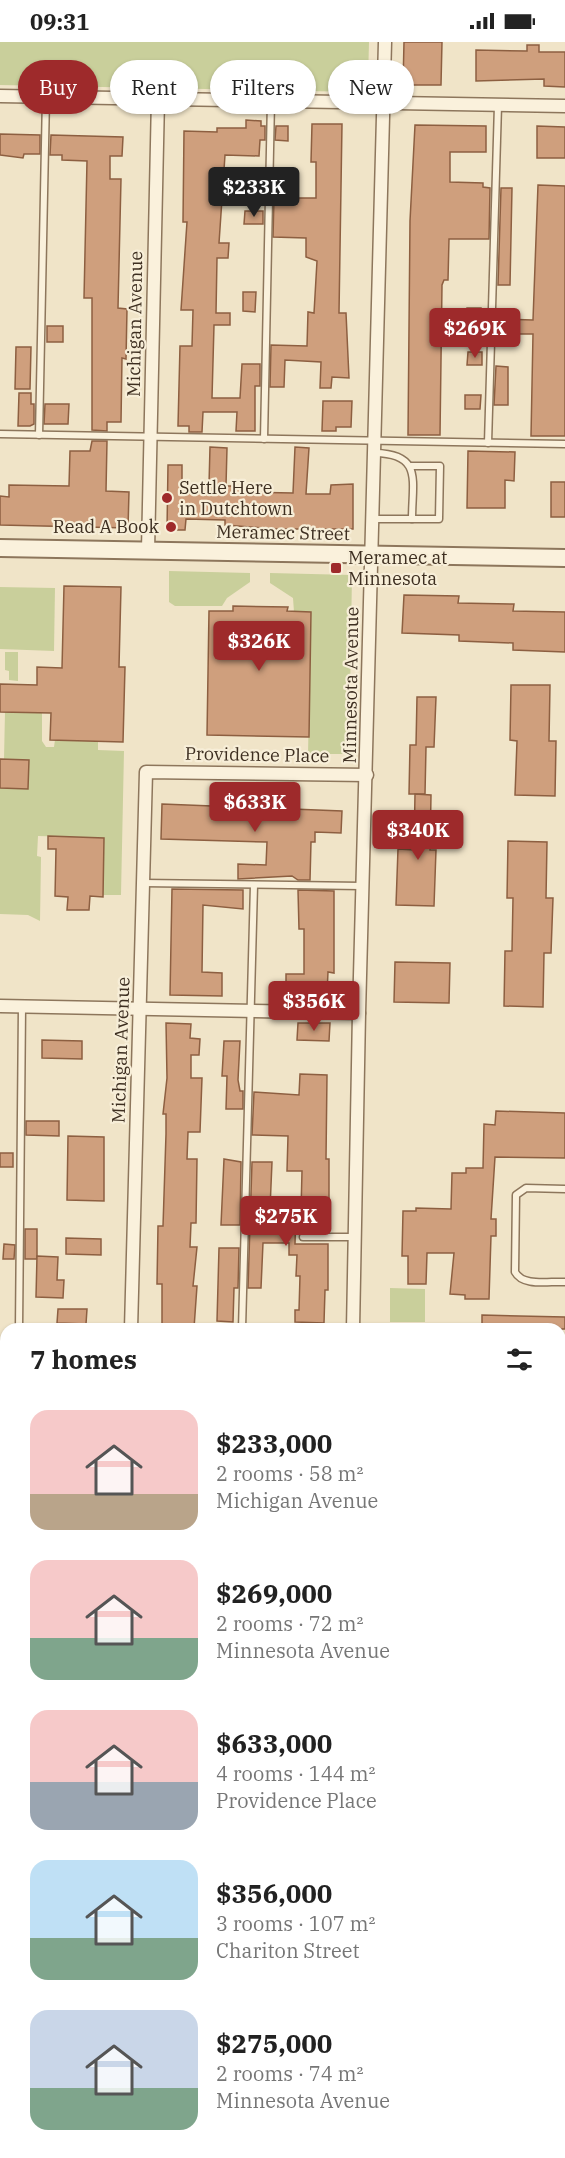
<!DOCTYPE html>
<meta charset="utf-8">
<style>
:root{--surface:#fff;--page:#f6f6f6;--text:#222;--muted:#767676;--accent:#9e2a2b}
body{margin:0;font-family:"IBM Plex Serif",serif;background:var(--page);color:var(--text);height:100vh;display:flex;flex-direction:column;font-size:22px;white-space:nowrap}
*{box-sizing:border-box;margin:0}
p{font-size:20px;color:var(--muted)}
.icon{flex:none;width:33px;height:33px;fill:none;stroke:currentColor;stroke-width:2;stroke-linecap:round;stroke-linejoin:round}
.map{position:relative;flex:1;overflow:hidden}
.panel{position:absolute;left:0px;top:1281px;width:566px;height:836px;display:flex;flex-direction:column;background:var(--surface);border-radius:18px 18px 0 0;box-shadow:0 2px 4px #0004}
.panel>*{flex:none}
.top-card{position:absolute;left:18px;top:18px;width:530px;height:54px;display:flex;gap:12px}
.price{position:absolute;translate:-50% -51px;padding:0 14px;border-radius:6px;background:var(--accent);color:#fff;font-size:20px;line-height:39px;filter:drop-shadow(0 2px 3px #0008)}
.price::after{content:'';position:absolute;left:50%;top:36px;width:18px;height:14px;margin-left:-9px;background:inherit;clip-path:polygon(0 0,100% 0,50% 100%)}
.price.current{background:#222;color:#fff}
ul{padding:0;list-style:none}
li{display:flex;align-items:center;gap:18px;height:150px;padding:0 30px}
li span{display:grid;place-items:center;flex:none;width:168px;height:120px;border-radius:18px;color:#555}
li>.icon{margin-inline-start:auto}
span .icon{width:72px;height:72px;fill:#fffc;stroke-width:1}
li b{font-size:26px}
h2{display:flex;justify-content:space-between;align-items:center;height:72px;padding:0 30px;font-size:26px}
.pill{padding:0 21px;border-radius:27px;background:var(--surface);box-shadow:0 2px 4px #0004;font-size:21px;line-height:54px}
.pill.current{background:var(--accent);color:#fff}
.status{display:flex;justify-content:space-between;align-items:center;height:42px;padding:0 30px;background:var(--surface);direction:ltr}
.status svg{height:16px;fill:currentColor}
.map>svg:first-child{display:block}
</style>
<div class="status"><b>09:31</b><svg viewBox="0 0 49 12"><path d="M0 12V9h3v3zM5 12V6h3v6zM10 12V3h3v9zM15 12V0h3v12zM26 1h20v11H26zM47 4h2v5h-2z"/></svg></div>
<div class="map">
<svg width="565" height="2116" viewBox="0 0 565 2116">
<rect width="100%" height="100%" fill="#f0e4c8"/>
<g fill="#c9cf9b">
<path d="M0 0H369L368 39 359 50 0 43Z"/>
<path d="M169 529 250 531V540L227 556 222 564H175L169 560Z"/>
<path d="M270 531 352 533 349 712H308L311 570H294L293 556 270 541Z"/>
<path d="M0 545 55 546 54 609 0 607Z"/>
<path d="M5 610H18V639L9 638V629L5 628Z"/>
<path d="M42 661V699L46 705H54L55 698 98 699V708L124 709 121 853H103L104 796 38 794 37 814 41 815 40 879 28 873 0 872V746L28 747 29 718 4 717 5 670 30 671Z"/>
<path d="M390 1246 425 1247V1280H390Z"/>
</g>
<g fill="#cf9f7d" stroke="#8d5f41" stroke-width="1.5">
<path d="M404 0H442L441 43H403Z"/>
<path d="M527 3H539V10H565V45L544 44V37L476 39V8L527 9Z"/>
<path d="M246 78 261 79V84H265V98H260L259 114 225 113 219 201H229L228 216H217L216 271H230V283H214L212 356H240L242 322H260V344H255V389H236L237 370H203L202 390H189V384H178L180 304H192L193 268H181L187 180H183L184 89 217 90V86H246Z"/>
<path d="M312 82H342L339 271H346L349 336 332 335 331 346H320L321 320 285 318 284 345H270L271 303 307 304 308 270 314 271 317 219 306 215V196L273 195 274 156H316V120H311Z"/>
<path d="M415 83 486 84V110H450V140L483 141V145L490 146 489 197H449L448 238H444L442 243 440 393H408L410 179Z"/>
<path d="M276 84H288V99L275 98Z"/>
<path d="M537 84 565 85V116H537Z"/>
<path d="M0 92 40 93V112H24L23 116 0 113Z"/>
<path d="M51 93 123 95 122 114H110V137H121L118 266 127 267 126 317 122 316 121 380H107V389L92 388V256H84L87 119 62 118V113H50Z"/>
<path d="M538 143 565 144V394H531L533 292H497L498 277 533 278Z"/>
<path d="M501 146H512L510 243H498Z"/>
<path d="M245 169H263V182H244Z"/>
<path d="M243 250H256L255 270 243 269Z"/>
<path d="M467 266H481V281H466Z"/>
<rect x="47" y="284" width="16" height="16"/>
<path d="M16 305H31L30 347H15Z"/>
<path d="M468 310H482V323H467Z"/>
<path d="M496 324 508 325V363H494Z"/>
<path d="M19 351H31V362H34V382L30 384H18Z"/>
<path d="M465 353H481L480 367H465Z"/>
<path d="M323 359H352L351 385H336V389H322Z"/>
<path d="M45 362H69L68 382H44Z"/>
<path d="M92 399H107L106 449 129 450 128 486 0 483V454L9 455V443L69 444 70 409H90Z"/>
<path d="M210 405 227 406 226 444H241V450L293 451 295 405 309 406 306 452H330L331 443 353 442V487H276L225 483V478L186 477 185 488H167L168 423H182V442L209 443Z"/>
<path d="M468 409 515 410 514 439 505 438V466H467Z"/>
<rect x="551" y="440" width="14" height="35"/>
<path d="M64 544 121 545 119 625H125L123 700 50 698 51 671 0 670V642L37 643V625L62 626Z"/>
<path d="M404 553 459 554 458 561 514 562 513 569 565 570V610L513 608V601L459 599V593L402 591Z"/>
<path d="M233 564 288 565 287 569 311 570 309 695 207 693 209 569H233Z"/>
<path d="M511 643H550L549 699H556L555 754 515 753 517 699 510 698Z"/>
<path d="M417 655H436L434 705H426L425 752H409L410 703H416Z"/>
<path d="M0 717 29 718 28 747 0 746Z"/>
<path d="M415 752 431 753 430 808H436L434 864 396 863 398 807 414 808Z"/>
<path d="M162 762 342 769 341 791 315 790V800H311L310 838H298L292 834 238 837V822L266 823 267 800 161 797Z"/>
<path d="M48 794 104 796 103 855 90 854 89 868H67L68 855 55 854 56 807H48Z"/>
<path d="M508 799 547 800 546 856H553L551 911H544L543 965 504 964 505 909H512L513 856H507Z"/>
<path d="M172 847 243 848V867L203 863 202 930 222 931V954L170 953Z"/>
<path d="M298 848 334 849V931L328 930 327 952 286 951V932H304V887H299Z"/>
<path d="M395 920 450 921 449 961 394 960Z"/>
<path d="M166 981 191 982 190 996 200 997 199 1013H191V1036H202L200 1090H188L187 1117H197L196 1181H191L190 1205H197L193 1244H197L194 1286H162V1242H157L158 1184H163L166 1092V1072H163L167 1036Z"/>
<path d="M298 981H330L329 999 297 998Z"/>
<path d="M42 998 82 999V1017L42 1016Z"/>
<path d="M224 999H240L238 1038 240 1049H243V1067H226L227 1034H222Z"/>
<path d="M300 1032 327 1033 326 1117H329V1171L301 1170 302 1129H287L288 1094 252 1093 254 1050 299 1053Z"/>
<path d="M496 1069 565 1071V1116L495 1115 491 1177H496V1194H491L489 1257H465V1253L450 1252 454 1211H427L426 1242H408V1214H402L403 1169H416V1166L451 1167 452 1131H466V1126H483L484 1082 495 1083Z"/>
<path d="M26 1079H59V1094L26 1093Z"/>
<path d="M68 1094 104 1095V1159L67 1158Z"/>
<rect x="0" y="1111" width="13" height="14"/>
<path d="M224 1117 241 1120 240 1183H221Z"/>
<path d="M252 1120H272L270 1167H296L295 1202H328V1248H325L324 1281 295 1280V1268H299L300 1234H296L297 1213H289V1201H263L261 1246H248Z"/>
<rect x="25" y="1187" width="12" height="30"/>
<path d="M66 1196 101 1197V1213L66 1212Z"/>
<path d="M4 1202 15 1203 14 1217H3Z"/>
<path d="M219 1206H239L238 1246H234L233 1280 217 1279Z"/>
<path d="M37 1214 58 1215 57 1238H64L63 1256 36 1255Z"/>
<path d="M58 1267H87L86 1282 57 1281Z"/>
<path d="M482 1273 565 1275V1287H482Z"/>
</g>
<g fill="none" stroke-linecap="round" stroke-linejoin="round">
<defs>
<g id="service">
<path d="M0 392 565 402"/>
<path d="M39 393 46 55"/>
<path d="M264 397 271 59"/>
<path d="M488 401 498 63"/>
<path d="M375 411C423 412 412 439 412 477"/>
<path d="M373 477H439L440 424H411"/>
<path d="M143 841 362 844"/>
<path d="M565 1147 526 1146 516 1153 515 1230C523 1245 549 1239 565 1240"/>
<path d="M303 1195H354"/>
<path d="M19 1287 22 965"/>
<path d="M242 1287 254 843"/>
<path d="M0 1515H6"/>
<path d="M0 2089 6 2086"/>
<path d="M223 2116V2110"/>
<path d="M447 2116V2110"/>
</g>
<g id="minor">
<path d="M0 54 565 64"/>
<path d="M148 508 158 57"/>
<path d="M0 964 359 971"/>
<path d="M131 1287 146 730 367 733"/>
<path d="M353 1287 359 971 385 0"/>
<path d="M0 1406H6"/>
<path d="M560 1415H565"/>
<path d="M0 1852 6 1853"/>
<path d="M560 1860 565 1861"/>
<path d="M107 2110V2116"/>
<path d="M335 2116V2110"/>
<path d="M563 2116 565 2042"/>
</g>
<path id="tertiary" d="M0 506 565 516"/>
</defs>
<use href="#service" stroke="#8d765c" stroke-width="9"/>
<use href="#minor" stroke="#8d765c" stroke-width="15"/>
<use href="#tertiary" stroke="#8d765c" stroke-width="20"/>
<use href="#service" stroke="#faf1dc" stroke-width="6"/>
<use href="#minor" stroke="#faf1dc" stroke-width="12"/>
<use href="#tertiary" stroke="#faf1dc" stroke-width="16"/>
</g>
<g fill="#9e2a2b" stroke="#f7eed8" stroke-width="2">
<circle cx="167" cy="456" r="6"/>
<circle cx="171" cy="485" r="6"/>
<rect x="330" y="520" width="12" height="12" rx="3"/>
</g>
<g text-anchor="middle" stroke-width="4.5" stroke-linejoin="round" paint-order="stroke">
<g font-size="18" fill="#3d2e20" stroke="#f7eed8">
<text transform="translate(135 282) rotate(-89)" y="6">Michigan Avenue</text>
<text transform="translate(283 491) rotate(1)" y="6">Meramec Street</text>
<text transform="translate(351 643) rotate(-89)" y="6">Minnesota Avenue</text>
<text transform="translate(257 713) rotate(1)" y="6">Providence Place</text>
<text transform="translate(121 1008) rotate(-88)" y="6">Michigan Avenue</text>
</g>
<g font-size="18" fill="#3d2e20" stroke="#f7eed8" text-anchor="start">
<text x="179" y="452">Settle Here<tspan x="179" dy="21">in Dutchtown</tspan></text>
<text x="159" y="491" text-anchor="end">Read A Book</text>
<text x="348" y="522">Meramec at<tspan x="348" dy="21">Minnesota</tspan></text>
</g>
</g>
</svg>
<b class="price current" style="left:254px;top:176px">$233K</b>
<b class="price" style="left:475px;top:317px">$269K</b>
<b class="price" style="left:259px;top:630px">$326K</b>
<b class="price" style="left:255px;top:791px">$633K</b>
<b class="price" style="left:418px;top:819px">$340K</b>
<b class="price" style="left:314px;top:990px">$356K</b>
<b class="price" style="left:286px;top:1205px">$275K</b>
<div class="top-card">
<a class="pill current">Buy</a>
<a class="pill">Rent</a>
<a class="pill">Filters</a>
<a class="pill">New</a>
</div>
<section class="panel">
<h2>7 homes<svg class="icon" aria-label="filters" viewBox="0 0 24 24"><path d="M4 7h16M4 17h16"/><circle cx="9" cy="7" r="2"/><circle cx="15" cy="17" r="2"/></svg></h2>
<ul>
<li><span style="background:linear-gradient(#f6c9c9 70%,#b9a48a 0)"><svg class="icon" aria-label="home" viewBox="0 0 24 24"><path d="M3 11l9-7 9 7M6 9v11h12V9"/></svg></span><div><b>$233,000</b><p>2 rooms · 58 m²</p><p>Michigan Avenue</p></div></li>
<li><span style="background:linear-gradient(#f6c9c9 65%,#7fa58c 0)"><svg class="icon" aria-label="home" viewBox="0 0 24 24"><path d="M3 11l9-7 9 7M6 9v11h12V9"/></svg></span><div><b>$269,000</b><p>2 rooms · 72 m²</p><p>Minnesota Avenue</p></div></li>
<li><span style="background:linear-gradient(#f6c9c9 60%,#9aa5b1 0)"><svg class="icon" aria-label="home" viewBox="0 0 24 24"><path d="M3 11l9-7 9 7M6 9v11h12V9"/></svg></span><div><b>$633,000</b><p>4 rooms · 144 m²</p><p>Providence Place</p></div></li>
<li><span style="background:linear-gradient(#bfe0f5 65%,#7fa58c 0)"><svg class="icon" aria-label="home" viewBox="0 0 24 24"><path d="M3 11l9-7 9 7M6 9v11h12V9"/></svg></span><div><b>$356,000</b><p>3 rooms · 107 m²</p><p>Chariton Street</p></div></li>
<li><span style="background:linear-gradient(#c9d6e8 65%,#7fa58c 0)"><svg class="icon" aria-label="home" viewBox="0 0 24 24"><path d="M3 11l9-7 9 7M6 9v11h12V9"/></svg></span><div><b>$275,000</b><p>2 rooms · 74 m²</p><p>Minnesota Avenue</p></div></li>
</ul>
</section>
</div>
